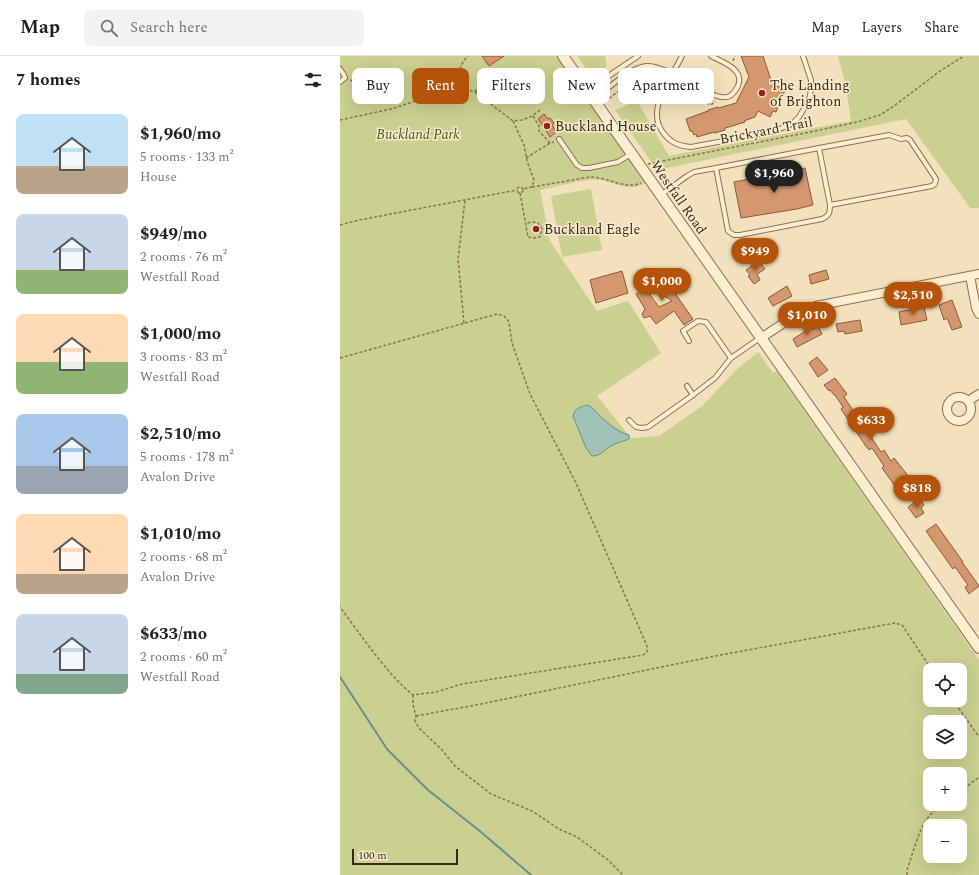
<!DOCTYPE html>
<meta charset="utf-8">
<style>
:root{--surface:#fff;--page:#f2f2f2;--text:#202124;--muted:#757577;--line:#e0e0e0;--accent:#b45309}
body{margin:0;font-family:Spectral,serif;background:var(--page);color:var(--text);height:100vh;display:flex;flex-direction:column;font-size:15px;white-space:nowrap}
*{box-sizing:border-box;margin:0}
p{font-size:13px;color:var(--muted)}
.icon{flex:none;width:22px;height:22px;fill:none;stroke:currentColor;stroke-width:2;stroke-linecap:round;stroke-linejoin:round}
.map{position:relative;flex:1;overflow:hidden}
.panel{display:flex;flex-direction:column;background:var(--surface);width:340px}
.panel>*{flex:none}
.banner{position:absolute;left:12px;top:12px;width:380px;height:36px;display:flex;gap:8px}
.controls{position:absolute;left:583px;top:607px;display:grid;gap:8px}
.controls a{display:grid;place-items:center;width:44px;height:44px;border-radius:8px;background:var(--surface);box-shadow:0 4px 16px #0002;font-size:20px}
.scale{position:absolute;left:12px;bottom:10px;width:106px;box-sizing:border-box;padding-left:4px;border:2px solid #38281a;border-top:0;font-size:11px;line-height:14px;white-space:nowrap;color:#38281a;-webkit-text-stroke:3px #f8ebcc;paint-order:stroke}
.price{position:absolute;translate:-50% -34px;padding:0 9px;border-radius:14px;background:var(--accent);color:#fff;font-size:13px;line-height:26px;filter:drop-shadow(0 1px 2px #0008)}
.price::after{content:'';position:absolute;left:50%;top:24px;width:12px;height:9px;margin-left:-6px;background:inherit;clip-path:polygon(0 0,100% 0,50% 100%)}
.price.current{background:#222;color:#fff}
ul{padding:0;list-style:none}
li{display:flex;align-items:center;gap:12px;height:100px;padding:0 16px}
li span{display:grid;place-items:center;flex:none;width:112px;height:80px;border-radius:8px;color:#555}
li>.icon{margin-inline-start:auto}
span .icon{width:48px;height:48px;fill:#fffc;stroke-width:1}
li b{font-size:17px}
h2{display:flex;justify-content:space-between;align-items:center;height:48px;padding:0 16px;font-size:17px}
.chip{padding:0 14px;border-radius:8px;background:var(--surface);box-shadow:0 4px 16px #0002;font-size:14px;line-height:36px}
.chip.current{background:var(--accent);color:#fff}
header{display:flex;align-items:center;gap:24px;box-sizing:border-box;height:56px;padding:0 20px;background:var(--surface);border-bottom:1px solid var(--line)}
header strong{font-size:19px}
nav{display:flex;gap:22px;margin-inline-start:auto;font-size:14px}
.search{width:280px;height:36px;background:var(--page);display:flex;align-items:center;gap:10px;box-sizing:border-box;padding:0 14px;border-radius:8px;color:var(--muted);font-size:15px}
main{display:flex;flex:1;min-height:0}
.map>svg:first-child{display:block}
</style>
<header>
<strong>Map</strong>
<div class="search"><svg class="icon" aria-label="search" viewBox="0 0 24 24"><circle cx="10" cy="10" r="6"/><path d="M15 15l6 6"/></svg>Search here</div>
<nav><a>Map</a><a>Layers</a><a>Share</a></nav>
</header>
<main>
<section class="panel">
<h2>7 homes<svg class="icon" aria-label="filters" viewBox="0 0 24 24"><path d="M4 7h16M4 17h16"/><circle cx="9" cy="7" r="2"/><circle cx="15" cy="17" r="2"/></svg></h2>
<ul>
<li><span style="background:linear-gradient(#bfe0f5 65%,#b9a48a 0)"><svg class="icon" aria-label="home" viewBox="0 0 24 24"><path d="M3 11l9-7 9 7M6 9v11h12V9"/></svg></span><div><b>$1,960/mo</b><p>5 rooms · 133 m²</p><p>House</p></div></li>
<li><span style="background:linear-gradient(#c9d6e8 70%,#8fb573 0)"><svg class="icon" aria-label="home" viewBox="0 0 24 24"><path d="M3 11l9-7 9 7M6 9v11h12V9"/></svg></span><div><b>$949/mo</b><p>2 rooms · 76 m²</p><p>Westfall Road</p></div></li>
<li><span style="background:linear-gradient(#ffd9b3 60%,#8fb573 0)"><svg class="icon" aria-label="home" viewBox="0 0 24 24"><path d="M3 11l9-7 9 7M6 9v11h12V9"/></svg></span><div><b>$1,000/mo</b><p>3 rooms · 83 m²</p><p>Westfall Road</p></div></li>
<li><span style="background:linear-gradient(#a9c7e8 65%,#9aa5b1 0)"><svg class="icon" aria-label="home" viewBox="0 0 24 24"><path d="M3 11l9-7 9 7M6 9v11h12V9"/></svg></span><div><b>$2,510/mo</b><p>5 rooms · 178 m²</p><p>Avalon Drive</p></div></li>
<li><span style="background:linear-gradient(#ffd9b3 75%,#b9a48a 0)"><svg class="icon" aria-label="home" viewBox="0 0 24 24"><path d="M3 11l9-7 9 7M6 9v11h12V9"/></svg></span><div><b>$1,010/mo</b><p>2 rooms · 68 m²</p><p>Avalon Drive</p></div></li>
<li><span style="background:linear-gradient(#c9d6e8 75%,#7fa58c 0)"><svg class="icon" aria-label="home" viewBox="0 0 24 24"><path d="M3 11l9-7 9 7M6 9v11h12V9"/></svg></span><div><b>$633/mo</b><p>2 rooms · 60 m²</p><p>Westfall Road</p></div></li>
</ul>
</section>
<div class="map">
<svg width="639" height="819" viewBox="0 0 639 819">
<rect width="100%" height="100%" fill="#f2e1bc"/>
<g fill="#cad08f" fill-rule="evenodd">
<path d="M0 0H217L306 127C290 137 277 127 261 124 246 122 216 131 200 134L210 185 257 255 288 245 321 297 257 340 291 382 319 380 362 350 395 315 418 296 433 317 437 315 639 604V819H0ZM590 614H620V644H590ZM590 666H620V696H590ZM590 718H620V748H590ZM590 770H620V800H590Z"/>
<path d="M237 0H265L267 10 252 21Z"/>
<path d="M498 0H639V152H630L566 63 317 114 275 54 297 45 329 100 511 65 506 31Z"/>
<path d="M251 133 262 194 222 201 211 140Z"/>
</g>
<path fill="#a0c2b8" stroke="#679086" d="M247 349C252 350 254 354 257 357 266 366 277 376 289 379V383C282 386 275 387 269 391 263 395 261 400 252 400L246 392 233 360C235 352 240 351 247 349Z"/>
<g fill="none" stroke-linecap="round" stroke-linejoin="round">
<path stroke="#679086" stroke-width="2" d="M0 621 47 693 88 734 141 776 191 819"/>
</g>
<g fill="#d4976e" stroke="#8c5838">
<path d="M142 0H164L149 10Z"/>
<path d="M401 0H423L432 27 445 34 436 56 433 55 430 61 418 55 415 61 404 65 405 66 389 71 385 72V74L375 77V76L371 77 357 81 356 78 354 79 352 75H350L346 63 368 55V54L378 51 379 52 382 51 396 47 409 21Z"/>
<path d="M204 58 208 63 210 62 214 67 212 69 216 76 210 81 198 63Z"/>
<path d="M465 112 473 149 457 153 401 162 394 126Z"/>
<path d="M419 205 425 213 417 218 420 224 414 228 408 220 410 219 406 214Z"/>
<path d="M486 214 489 223 471 228 469 219Z"/>
<path d="M282 215 288 237 256 247 250 224Z"/>
<path d="M308 216 332 233 353 263 344 269 334 255 316 268 310 260 304 262 302 258 305 253 296 238 305 232 319 251 332 245 302 225Z"/>
<path d="M447 230 452 240 433 250 428 242Z"/>
<path d="M612 244 622 271 612 274 607 262 604 264 599 249Z"/>
<path d="M584 251 587 264 561 269 559 256Z"/>
<path d="M520 264 522 275 505 278 504 275 498 276 496 268Z"/>
<path d="M478 270 482 278 457 291 453 283 472 271 473 273Z"/>
<path d="M477 301 488 314 478 321 469 307Z"/>
<path d="M495 322 507 338 504 341 541 396 544 394 551 405 554 402 569 421 566 423 573 433 565 439 556 429 555 430 542 412 544 410 532 392 529 394 525 389 501 353 503 351 495 339H494L490 334 489 335 484 329Z"/>
<path d="M580 443 584 449 581 452 584 457 576 462 568 451Z"/>
<path d="M596 468 623 506H622L639 530 629 538 625 531 628 529 615 511 613 513 586 475Z"/>
</g>
<g fill="none" stroke-linecap="round" stroke-linejoin="round">
<defs>
<g id="service">
<path d="M342 0C332 21 306 52 322 75 330 87 339 90 351 91L432 76 452 68 459 61 469 44 471 34V24L463 0"/>
<path d="M0 13 4 19 5 22 0 26"/>
<path d="M248 34 298 0"/>
<path d="M254 43C268 33 289 12 306 10 329 8 375 49 390 40 394 37 396 34 398 30 405 13 382 6 371 0"/>
<path d="M219 83 237 109 242 112H249L278 106 291 98"/>
<path d="M479 92 549 79 561 83 567 82 570 84 596 123 595 128 592 130 490 149"/>
<path d="M321 139 347 120 354 116 376 112 388 175 394 179H400L482 163C489 160 490 157 490 149L479 92 376 112"/>
<path d="M349 285 343 275 358 265 366 266 391 302"/>
<path d="M347 330 353 339"/>
<path d="M289 364 296 371 302 372 308 371 353 339 375 322 391 302 420 282"/>
</g>
<g id="minor">
<path d="M630 220 636 252 639 258"/>
<path d="M421 282 456 259 476 250 639 218"/>
<circle cx="619" cy="353" r="12"/>
<path d="M628 345 639 338"/>
</g>
<path id="tertiary" d="M223 0 639 592"/>
</defs>
<use href="#service" stroke="#8b7054" stroke-width="6"/>
<use href="#minor" stroke="#8b7054" stroke-width="10"/>
<use href="#tertiary" stroke="#8b7054" stroke-width="12"/>
<g stroke="#8b7054" stroke-width="1.5" stroke-dasharray="3 2" stroke-linecap="butt">
<path d="M393 5 395 0"/>
<path d="M10 24C18 27 26 28 28 37"/>
<path d="M331 29 371 49 375 45"/>
<path d="M124 31 118 23C119 14 121 7 128 0"/>
<path d="M114 32 118 23"/>
<path d="M135 36 140 28 154 16"/>
<path d="M265 45C276 38 291 24 303 20 310 19 316 21 322 24"/>
<path d="M193 60 199 70V75L210 87 214 86"/>
<path d="M0 64 51 53 119 31 135 36 173 65 182 64 190 61 202 53"/>
<path d="M173 65 184 89 187 105 194 124 192 131 183 133"/>
<path d="M186 102 210 87"/>
<path d="M308 108 475 75 517 66 540 59 554 50 600 15 624 0"/>
<circle cx="180" cy="134" r="3"/>
<path d="M192 131 250 121C268 121 285 134 301 127"/>
<path d="M180 137 188 181 194 182 200 181 202 173 198 167 194 166 186 167"/>
<path d="M0 169 19 164 177 134"/>
<path d="M124 267 118 203 125 144"/>
<path d="M0 302 157 258 164 260 169 266 172 287 190 338 236 427 307 590V596L303 599 122 628 96 636 73 639C46 617 21 579 0 551"/>
<path d="M73 639V649L76 660 75 665 79 672 102 694 115 710 151 738 192 755 219 773 237 781 268 804 283 819"/>
<path d="M613 644 639 681"/>
<path d="M76 660 141 648 375 600 555 567 562 569 592 614"/>
<path d="M620 736 639 721"/>
<path d="M567 819V814C572 800 579 773 587 763 591 757 597 753 603 748"/>
</g>
<use href="#service" stroke="#fceed0" stroke-width="4"/>
<use href="#minor" stroke="#fceed0" stroke-width="8"/>
<use href="#tertiary" stroke="#fceed0" stroke-width="10"/>
</g>
<g fill="#9f1f21" stroke="#f8ebcc" stroke-width="1.5">
<circle cx="422" cy="37" r="4"/>
<circle cx="207" cy="70" r="4"/>
<circle cx="196" cy="173" r="4"/>
</g>
<g text-anchor="middle" stroke-width="3" stroke-linejoin="round" paint-order="stroke">
<g font-size="14" fill="#38281a" stroke="#f8ebcc" text-anchor="start">
<text x="430" y="34">The Landing<tspan x="430" dy="16">of Brighton</tspan></text>
<text x="215" y="75">Buckland House</text>
<text x="204" y="178">Buckland Eagle</text>
</g>
<g font-size="14" fill="#38281a" stroke="#f8ebcc">
<text transform="translate(426 74) rotate(-11)" y="5">Brickyard Trail</text>
<text transform="translate(339 141) rotate(55)" y="5">Westfall Road</text>
</g>
<g font-size="14" font-style="italic" fill="#49571f" stroke="#f8ebcc">
<text x="78" y="83">Buckland Park</text>
</g>
</g>
</svg>
<div class="controls">
<a><svg class="icon" aria-label="locate" viewBox="0 0 24 24"><circle cx="12" cy="12" r="6"/><path d="M12 2v4M12 18v4M2 12h4M18 12h4"/></svg></a>
<a><svg class="icon" aria-label="layers" viewBox="0 0 24 24"><path d="M12 4l9 5-9 5-9-5zM3 14l9 5 9-5"/></svg></a>
<a>+</a>
<a>−</a>
</div>
<div class="scale">100 m</div>
<b class="price current" style="left:434px;top:138px">$1,960</b>
<b class="price" style="left:415px;top:216px">$949</b>
<b class="price" style="left:322px;top:246px">$1,000</b>
<b class="price" style="left:573px;top:260px">$2,510</b>
<b class="price" style="left:467px;top:280px">$1,010</b>
<b class="price" style="left:531px;top:385px">$633</b>
<b class="price" style="left:577px;top:453px">$818</b>
<div class="banner">
<a class="chip">Buy</a>
<a class="chip current">Rent</a>
<a class="chip">Filters</a>
<a class="chip">New</a>
<a class="chip">Apartment</a>
</div>
</div>
</main>
